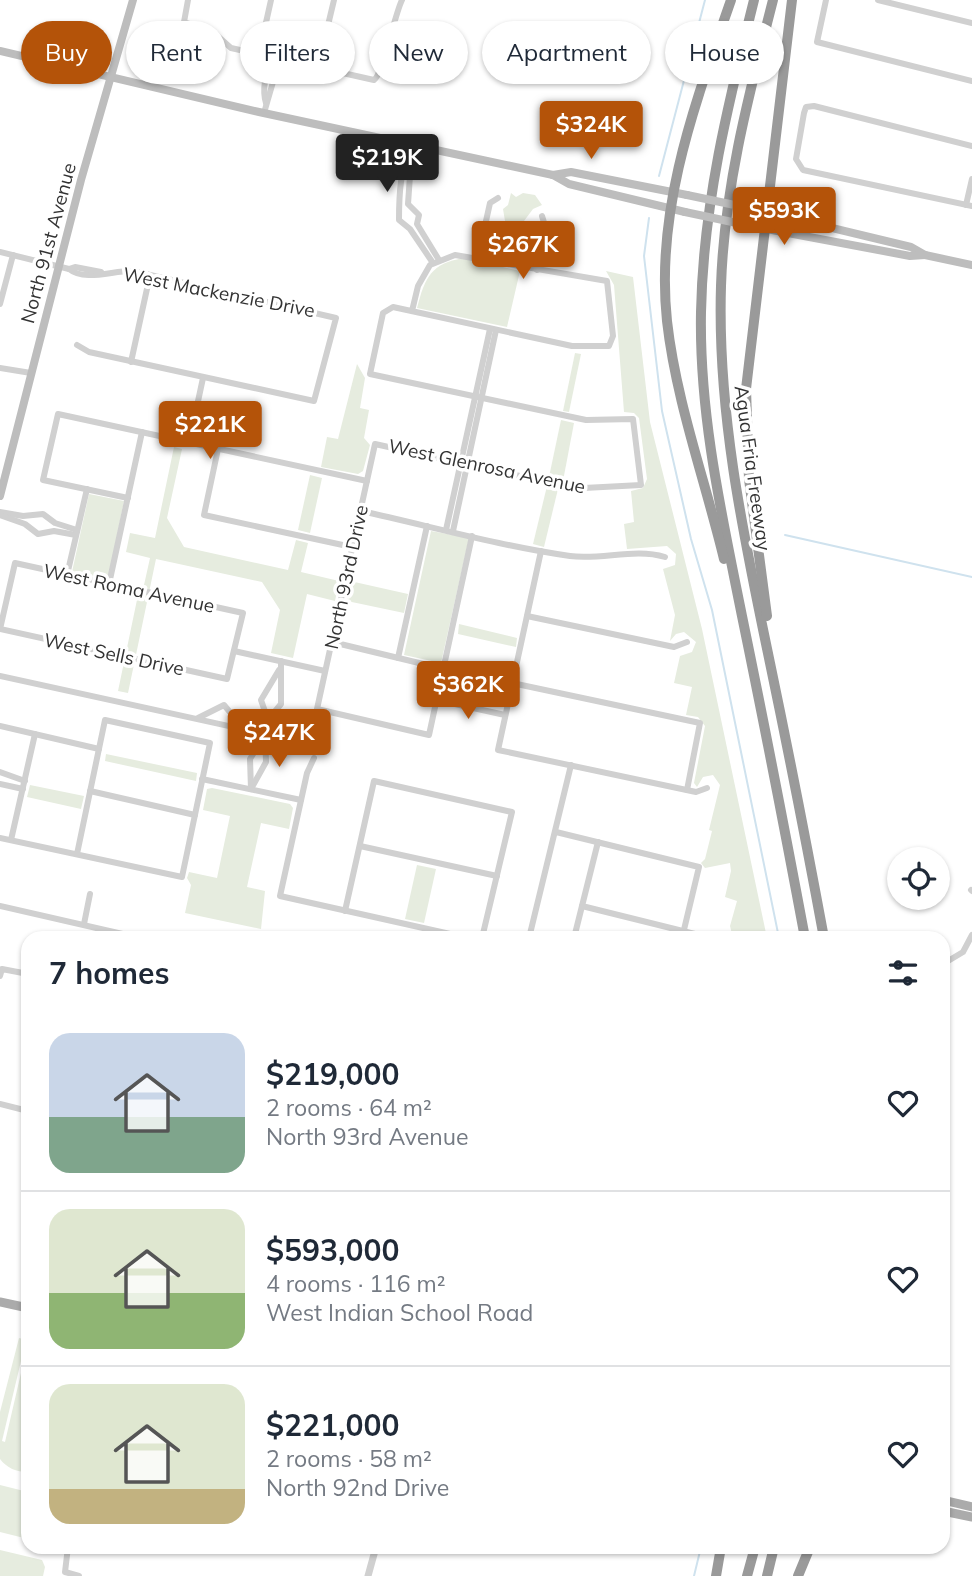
<!DOCTYPE html>
<meta charset="utf-8">
<style>
:root{--surface:#fff;--page:#f6f6f7;--text:#1f2937;--muted:#747a83;--line:#e0e1e3;--accent:#b45309}
body{margin:0;font-family:Mulish,sans-serif;background:var(--page);color:var(--text);height:100vh;display:flex;flex-direction:column;font-size:26px;white-space:nowrap}
*{box-sizing:border-box;margin:0}
p{font-size:23px;color:var(--muted)}
.icon{flex:none;width:38px;height:38px;fill:none;stroke:currentColor;stroke-width:2;stroke-linecap:round;stroke-linejoin:round}
.map{position:relative;flex:1;overflow:hidden}
.details{position:absolute;left:21px;top:931px;width:929px;height:623px;display:flex;flex-direction:column;background:var(--surface);border-radius:21px;box-shadow:0 2px 5px #0004}
.details>*{flex:none}
.banner{position:absolute;left:21px;top:21px;width:931px;height:63px;display:flex;gap:14px}
.fabs{position:absolute;left:887px;top:847px;display:grid;gap:14px}
.fabs a{display:grid;place-items:center;width:63px;height:63px;border-radius:50%;background:var(--surface);box-shadow:0 2px 5px #0004;font-size:35px}
.price{position:absolute;translate:-50% -60px;padding:0 16px;border-radius:7px;background:var(--accent);color:#fff;font-size:23px;line-height:46px;filter:drop-shadow(0 2px 4px #0008)}
.price::after{content:'';position:absolute;left:50%;top:42px;width:21px;height:16px;margin-left:-10px;background:inherit;clip-path:polygon(0 0,100% 0,50% 100%)}
.price.on{background:#222;color:#fff}
ul{padding:0;list-style:none}
li{display:flex;align-items:center;gap:21px;height:175px;padding:0 28px}
li+li{border-top:2px solid var(--line)}
li span{display:grid;place-items:center;flex:none;width:196px;height:140px;border-radius:21px;color:#555}
li>.icon{margin-inline-start:auto}
span .icon{width:84px;height:84px;fill:#fffc;stroke-width:1}
li b{font-size:30px}
h2{display:flex;justify-content:space-between;align-items:center;height:84px;padding:0 28px;font-size:30px}
.tag{padding:0 24px;border-radius:32px;background:var(--surface);box-shadow:0 2px 5px #0004;font-size:24px;line-height:63px}
.tag.on{background:var(--accent);color:#fff}
.map>svg:first-child{display:block}
</style>
<div class="map">
<svg width="972" height="1576" viewBox="0 0 972 1576">
<rect width="100%" height="100%" fill="#fff"/>
<g fill="#e6ecdf">
<path d="M511 193 516 197 523 193 535 195 542 205 533 209 521 225 505 221 503 209 508 205Z"/>
<path d="M465 258 520 271 507 327 417 308C425 277 431 263 465 258Z"/>
<path d="M606 271 633 277 650 422 702 629 767 938H733L730 926 737 901 725 897 731 871 730 863 705 868 701 863 705 859 712 831 709 830 720 785 713 775 703 777 697 787 694 783 705 726 698 717 686 715 692 687 674 683 680 656 692 652 696 642 684 632 676 634 670 641 675 615 663 569 675 565 676 554 667 546 627 549 624 524 634 522 631 491 643 488 647 479 639 418 634 413 624 412 614 285Z"/>
<path d="M575 353 581 354 569 412 563 411Z"/>
<path d="M357 364 365 378 360 408 369 410 364 438 370 445 363 471 358 474 321 467 327 437 338 439Z"/>
<path d="M561 420 574 423 563 481 549 477Z"/>
<path d="M174 447 182 449 167 518 184 547 288 570 296 540 308 543 301 572 339 581 335 601 307 594 293 658 271 653 280 610 262 582 156 559 128 693 118 691 138 595 144 585 150 558 126 552 130 533 155 538Z"/>
<path d="M310 475 322 478 310 533 298 530Z"/>
<path d="M547 486 558 489 544 547 533 544Z"/>
<path d="M89 494 124 501 108 580 72 572Z"/>
<path d="M431 531 469 538 441 663 404 655Z"/>
<path d="M350 581 408 594 404 613 347 601Z"/>
<path d="M459 624 517 638 516 647 458 634Z"/>
<path d="M106 754 197 773 196 781 105 761Z"/>
<path d="M30 785 84 796 81 809 27 797Z"/>
<path d="M212 788 290 804 293 808 289 829 261 823 247 887 265 891 261 929 185 913 191 885 187 878 189 872 217 878 230 816 203 810 207 789Z"/>
<path d="M417 865 436 869 424 923 405 919Z"/>
<path d="M19 1338 27 1340 28 1351 21 1361 2 1441 5 1442 24 1360 28 1359V1448L24 1447 28 1449V1472C16 1472 7 1468 0 1459V1412Z"/>
<path d="M0 1485 28 1492V1539L0 1532Z"/>
<path d="M0 1550 42 1560 45 1567 43 1576H0Z"/>
</g>
<g fill="none" stroke-linecap="round" stroke-linejoin="round">
<g stroke="#cfe2ee" stroke-width="2">
<path d="M659 176 705 0"/>
<path d="M649 218 644 256 662 411 691 539 712 610 779 938"/>
<path d="M785 535 972 577"/>
<path d="M694 1576 701 1547"/>
</g>
<g stroke="#d0d0d0" stroke-width="6">
<path d="M188 0 184 22 213 32 231 48 374 80C383 74 394 16 402 0"/>
<path d="M826 0 817 42 972 81"/>
<path d="M878 0 972 23"/>
<path d="M259 54 271 0"/>
<path d="M318 67 334 0"/>
<path d="M266 103C262 90 265 72 273 61"/>
<path d="M264 113 273 82 274 57"/>
<path d="M412 145C400 168 399 195 399 220L410 229 433 263"/>
<path d="M972 146 814 106 806 107 804 113 796 159 803 170 972 206"/>
<path d="M412 147 408 204 419 215 417 224 439 260"/>
<path d="M966 205 972 179"/>
<path d="M0 252 69 269C85 282 114 270 133 271L336 318 314 401 89 352 77 345"/>
<path d="M478 257 490 203 498 198"/>
<path d="M69 269 75 267 101 272"/>
<path d="M537 270 546 229 542 216"/>
<path d="M0 304 13 255"/>
<path d="M412 311 418 286 430 265 455 255 607 281 613 336 609 346H572L393 307 383 313 370 374 586 420 633 419 641 485 584 488 556 484 375 444 317 709 429 735 472 536"/>
<path d="M131 362 150 275"/>
<path d="M0 368 31 373"/>
<path d="M189 443 203 378"/>
<path d="M218 449 204 515 352 547"/>
<path d="M128 498 43 480 58 414 367 481"/>
<path d="M361 511C430 526 500 546 570 556 602 560 635 548 665 557"/>
<path d="M0 512 23 516 43 514 55 523 77 530"/>
<path d="M0 515 25 524 38 534 54 531 76 535"/>
<path d="M446 530 490 329"/>
<path d="M453 531 496 330"/>
<path d="M541 551 498 750 696 792 707 788"/>
<path d="M15 563 243 613 227 679 0 629Z"/>
<path d="M67 575 87 489"/>
<path d="M109 584 142 432"/>
<path d="M527 616 674 647 687 642"/>
<path d="M332 642 444 669"/>
<path d="M234 651 325 671"/>
<path d="M398 658 427 526"/>
<path d="M0 676 265 734"/>
<path d="M512 683 700 723 687 790"/>
<path d="M437 700 505 715"/>
<path d="M198 718 224 705 239 723 254 727 259 733"/>
<path d="M268 720 261 700 279 670"/>
<path d="M0 726 99 749"/>
<path d="M314 758 307 773 280 896 468 938"/>
<path d="M0 772 25 781"/>
<path d="M202 779 301 800"/>
<path d="M0 784 23 789"/>
<path d="M251 789 266 762 265 734 268 720 281 704V661"/>
<path d="M251 789 250 759 264 736"/>
<path d="M90 791 195 815"/>
<path d="M556 832 699 867 682 938"/>
<path d="M0 838 182 877 210 743 105 720 77 854"/>
<path d="M11 840 35 734"/>
<path d="M360 846 497 876"/>
<path d="M971 890 972 891"/>
<path d="M0 906 140 938"/>
<path d="M582 906 711 938 723 934"/>
<path d="M345 911 374 781 512 812 482 938"/>
<path d="M84 924 90 894"/>
<path d="M529 938 571 765"/>
<path d="M574 938 598 842"/>
<path d="M948 961 963 952 972 935"/>
<path d="M0 976 2 969 28 974"/>
<path d="M0 1104 28 1111"/>
<path d="M68 1547 65 1572 79 1576"/>
</g>
<path stroke="#d0d0d0" stroke-width="7" d="M368 1576 376 1547"/>
<g stroke="#bdbdbd" stroke-width="8">
<path d="M0 51 259 112 553 175 569 184 685 212"/>
<path d="M553 175 571 172 687 195"/>
<path d="M749 208 911 247 925 255 972 265"/>
<path d="M751 226 910 256 925 255"/>
<path d="M0 496 81 180 133 0"/>
</g>
<g stroke="#ababab" stroke-width="9">
<path d="M0 1302 28 1308"/>
<path d="M943 1500 972 1507"/>
<path d="M943 1511 972 1517"/>
</g>
<g stroke="#9a9a9a" stroke-width="10">
<path d="M754 0C728 104 703 205 701 312 699 415 722 516 742 616 764 723 785 831 805 938"/>
<path d="M773 0C749 94 724 188 721 286 717 414 744 538 770 663 789 754 807 846 824 938"/>
<path d="M724 559C705 480 676 401 667 321 655 209 695 104 731 0"/>
<path d="M767 616 749 479 746 389 792 0"/>
<path d="M716 1576 721 1547"/>
<path d="M747 1576 755 1547"/>
<path d="M767 1576 774 1547"/>
<path d="M798 1576 810 1547"/>
</g>
<g stroke="#bdbdbd" stroke-width="8">
<path d="M687 195 749 208"/>
<path d="M685 212 751 226"/>
</g>
</g>
<g text-anchor="middle" stroke-width="7" stroke-linejoin="round" paint-order="stroke">
<g font-size="19" fill="#333" stroke="#fff">
<text transform="translate(48 243) rotate(-75)" y="7">North 91st Avenue</text>
<text transform="translate(219 292) rotate(11)" y="7">West Mackenzie Drive</text>
<text transform="translate(487 466) rotate(12)" y="7">West Glenrosa Avenue</text>
<text transform="translate(753 468) rotate(82)" y="7">Agua Fria Freeway</text>
<text transform="translate(346 577) rotate(-78)" y="7">North 93rd Drive</text>
<text transform="translate(129 588) rotate(12)" y="7">West Roma Avenue</text>
<text transform="translate(114 654) rotate(12)" y="7">West Sells Drive</text>
</g>
</g>
</svg>
<div class="fabs">
<a><svg class="icon" aria-label="locate" viewBox="0 0 24 24"><circle cx="12" cy="12" r="6"/><path d="M12 2v4M12 18v4M2 12h4M18 12h4"/></svg></a>
</div>
<b class="price" style="left:591px;top:161px">$324K</b>
<b class="price on" style="left:387px;top:194px">$219K</b>
<b class="price" style="left:784px;top:247px">$593K</b>
<b class="price" style="left:523px;top:281px">$267K</b>
<b class="price" style="left:210px;top:461px">$221K</b>
<b class="price" style="left:468px;top:721px">$362K</b>
<b class="price" style="left:279px;top:769px">$247K</b>
<div class="banner">
<a class="tag on">Buy</a>
<a class="tag">Rent</a>
<a class="tag">Filters</a>
<a class="tag">New</a>
<a class="tag">Apartment</a>
<a class="tag">House</a>
</div>
<section class="details">
<h2>7 homes<svg class="icon" aria-label="filters" viewBox="0 0 24 24"><path d="M4 7h16M4 17h16"/><circle cx="9" cy="7" r="2"/><circle cx="15" cy="17" r="2"/></svg></h2>
<ul>
<li><span style="background:linear-gradient(#c9d6e8 60%,#7fa58c 0)"><svg class="icon" aria-label="home" viewBox="0 0 24 24"><path d="M3 11l9-7 9 7M6 9v11h12V9"/></svg></span><div><b>$219,000</b><p>2 rooms · 64 m²</p><p>North 93rd Avenue</p></div><svg class="icon" aria-label="heart" viewBox="0 0 24 24"><path d="M12 20l-8-8c-3-5 5-10 8-4 3-6 11-1 8 4z"/></svg></li>
<li><span style="background:linear-gradient(#dfe7d0 60%,#8fb573 0)"><svg class="icon" aria-label="home" viewBox="0 0 24 24"><path d="M3 11l9-7 9 7M6 9v11h12V9"/></svg></span><div><b>$593,000</b><p>4 rooms · 116 m²</p><p>West Indian School Road</p></div><svg class="icon" aria-label="heart" viewBox="0 0 24 24"><path d="M12 20l-8-8c-3-5 5-10 8-4 3-6 11-1 8 4z"/></svg></li>
<li><span style="background:linear-gradient(#dfe7d0 75%,#c2b280 0)"><svg class="icon" aria-label="home" viewBox="0 0 24 24"><path d="M3 11l9-7 9 7M6 9v11h12V9"/></svg></span><div><b>$221,000</b><p>2 rooms · 58 m²</p><p>North 92nd Drive</p></div><svg class="icon" aria-label="heart" viewBox="0 0 24 24"><path d="M12 20l-8-8c-3-5 5-10 8-4 3-6 11-1 8 4z"/></svg></li>
</ul>
</section>
</div>
